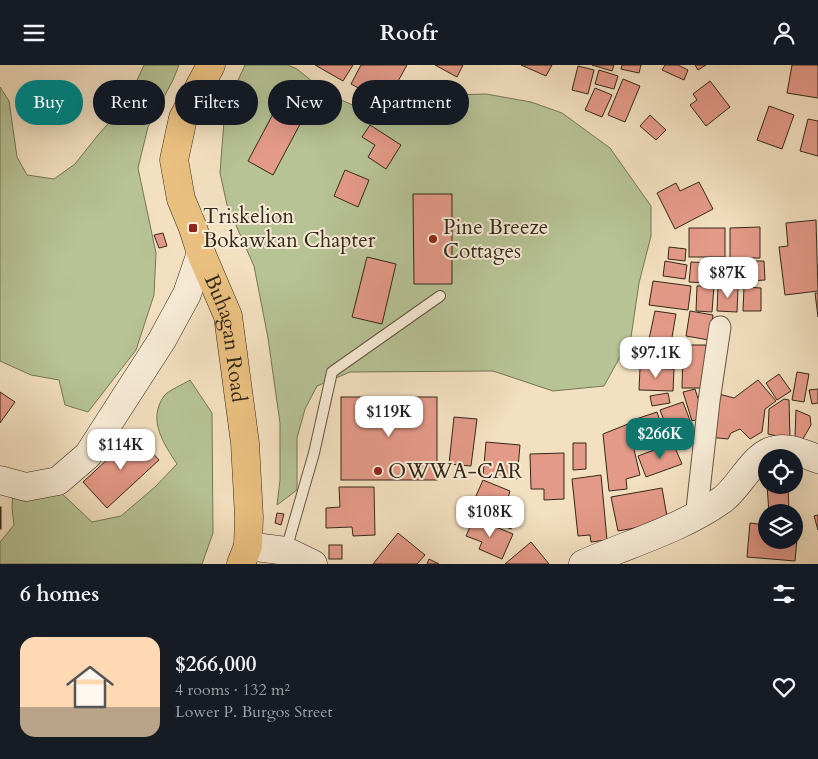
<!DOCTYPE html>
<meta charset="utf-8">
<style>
:root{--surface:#171b24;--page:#20242c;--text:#f1f3f6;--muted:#9ea1a6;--line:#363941;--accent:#0f766e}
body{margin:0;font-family:Cardo,serif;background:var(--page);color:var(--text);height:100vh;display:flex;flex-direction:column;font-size:19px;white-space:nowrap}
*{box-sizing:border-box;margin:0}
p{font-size:16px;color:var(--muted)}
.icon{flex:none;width:28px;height:28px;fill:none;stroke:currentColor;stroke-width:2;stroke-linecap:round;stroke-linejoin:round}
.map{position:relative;height:499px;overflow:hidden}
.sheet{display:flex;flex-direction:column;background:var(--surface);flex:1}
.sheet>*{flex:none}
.hud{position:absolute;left:15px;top:15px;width:500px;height:45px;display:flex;gap:10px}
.tools{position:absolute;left:758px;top:384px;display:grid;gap:10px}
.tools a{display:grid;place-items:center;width:45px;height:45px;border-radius:50%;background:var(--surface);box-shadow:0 5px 20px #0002;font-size:25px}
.price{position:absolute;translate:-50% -42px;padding:0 11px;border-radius:10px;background:#fff;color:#222;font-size:16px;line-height:32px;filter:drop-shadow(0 1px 2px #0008)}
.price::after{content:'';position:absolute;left:50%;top:30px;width:15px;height:11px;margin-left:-8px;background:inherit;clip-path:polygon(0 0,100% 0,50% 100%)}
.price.active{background:var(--accent);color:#fff}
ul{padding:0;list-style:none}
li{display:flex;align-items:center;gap:15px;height:125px;padding:0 20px}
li+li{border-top:1px solid var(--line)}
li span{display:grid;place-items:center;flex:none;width:140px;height:100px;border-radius:15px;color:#555}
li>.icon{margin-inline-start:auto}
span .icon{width:60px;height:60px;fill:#fffc;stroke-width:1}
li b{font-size:21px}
h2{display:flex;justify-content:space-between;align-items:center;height:60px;padding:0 20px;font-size:21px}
.pill{padding:0 18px;border-radius:22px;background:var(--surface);box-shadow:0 5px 20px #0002;font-size:18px;line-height:45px}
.pill.active{background:var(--accent);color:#fff}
header{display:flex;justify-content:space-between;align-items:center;height:65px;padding:0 20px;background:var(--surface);font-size:22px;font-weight:600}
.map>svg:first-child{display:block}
</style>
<header><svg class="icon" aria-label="menu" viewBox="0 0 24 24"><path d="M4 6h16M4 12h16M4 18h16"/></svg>Roofr<svg class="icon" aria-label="person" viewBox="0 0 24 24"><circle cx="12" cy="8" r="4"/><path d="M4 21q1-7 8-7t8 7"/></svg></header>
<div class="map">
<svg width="818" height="499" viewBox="0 0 818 499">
<rect width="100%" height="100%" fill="#f3e0c0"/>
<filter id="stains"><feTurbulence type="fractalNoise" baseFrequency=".004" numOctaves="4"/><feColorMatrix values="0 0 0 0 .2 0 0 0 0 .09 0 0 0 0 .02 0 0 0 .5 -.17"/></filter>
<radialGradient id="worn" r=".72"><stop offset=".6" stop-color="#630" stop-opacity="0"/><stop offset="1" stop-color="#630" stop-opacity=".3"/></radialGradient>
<g fill="#b7c395" stroke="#757657">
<path d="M144 0H179L173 15 148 62 138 103 156 188 154 230 136 285 88 347 65 340 59 315 31 310 0 296V22L9 36 17 92 27 110 54 114 75 99 98 70 126 39Z"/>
<path d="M245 0H288L297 4 329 30 365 45 402 43 421 33 451 30 486 29 531 37 562 48 610 83 651 141V171L639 218 631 272 604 321 553 326 493 306 350 307 317 321 305 344 297 373V425L277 440 280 415V358L268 273 254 201 227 140 220 108 225 43Z"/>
<path d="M190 315 212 348 213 468 202 499H0V477L14 460 12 443 13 419 59 426 92 457 121 451 155 422 177 399C164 379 147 355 164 331 167 326 184 319 190 315Z"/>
</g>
<g fill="#e49a88" stroke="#332819">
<path d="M315 0H353L343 16Z"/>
<path d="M361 0H407L386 38 351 19Z"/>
<path d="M435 0H463L457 12Z"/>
<path d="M521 0H552L546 11Z"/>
<path d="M592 0H614L612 6Z"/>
<path d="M622 0H641L639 8 621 4Z"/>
<path d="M665 0H678L688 5 684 15 662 5Z"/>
<path d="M695 0H706L698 5Z"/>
<path d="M792 0H818V33L787 28Z"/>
<path d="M578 1 594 5 588 29 572 25Z"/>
<path d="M599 5 618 11 614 24 595 19Z"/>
<path d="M623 14 640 21 625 57 608 50Z"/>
<path d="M710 16 730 42 706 61 690 40 697 35 693 29Z"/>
<path d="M595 23 612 30 602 52 585 45Z"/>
<path d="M282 32 307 46 273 110 248 96Z"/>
<path d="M769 41 794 50 782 84 757 75Z"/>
<path d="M650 50 666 65 656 75 640 61Z"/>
<path d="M808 54 818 56V91L800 86Z"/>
<path d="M370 60 401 80 386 104 368 92 375 80 362 72Z"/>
<path d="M345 105 369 115 358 142 334 131Z"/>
<path d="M699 117 713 144 675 164 657 128 676 118 680 126Z"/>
<path d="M413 129H452V219H414Z"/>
<path d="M816 155 818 226 785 230 779 182 788 181 786 158Z"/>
<path d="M760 162V193H730V163Z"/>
<rect x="689" y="163" width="36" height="29"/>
<path d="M163 168 167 181 159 183 154 170Z"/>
<path d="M669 182 686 184 685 196 668 194Z"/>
<path d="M367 192 396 199 382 259 352 252Z"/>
<path d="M743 195 744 216 713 219 711 198Z"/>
<path d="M665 196 687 200 685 214 663 211Z"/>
<path d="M747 196H764L765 215 748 216Z"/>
<path d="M691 197 708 198 707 218 689 217Z"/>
<path d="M653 216 691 221 688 245 649 240Z"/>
<path d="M697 221H714L712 247 696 246Z"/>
<path d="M718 222 738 223 737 247 717 246Z"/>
<path d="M744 222 761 223V246H743Z"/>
<path d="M815 228H818V252Z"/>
<path d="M655 246 676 249 671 278 649 274Z"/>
<path d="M690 246 713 250 709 275 686 271Z"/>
<path d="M683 280H706V323H682Z"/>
<path d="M644 282H677L676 300H644Z"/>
<path d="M640 303 674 304 673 326 639 325Z"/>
<path d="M797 307 809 309 804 337 792 335Z"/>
<path d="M779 309 791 326 777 335 766 318Z"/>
<path d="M758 315 776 336 765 344 762 367 750 374 740 364 731 368 728 374 708 372 715 328 734 333Z"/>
<path d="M695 324 704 352 692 356 683 327Z"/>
<path d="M818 324V338L812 339 809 325Z"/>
<path d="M0 327 15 337 0 358Z"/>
<path d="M668 328 670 338 652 341 650 331Z"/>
<rect x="341" y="332" width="96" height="83"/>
<path d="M784 334 789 335 790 374 768 369 769 344Z"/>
<path d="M683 337 694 366 671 374 660 345Z"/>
<path d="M796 345 810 351 811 360 801 377 795 372Z"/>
<path d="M657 347 666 374 642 382 633 355Z"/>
<path d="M454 352 477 354 471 401 449 399Z"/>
<path d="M628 359 640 410 626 414 627 424 609 426 603 369Z"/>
<path d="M135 369 159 395 107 443 83 417Z"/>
<path d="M486 377 520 380 517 414 483 411Z"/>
<path d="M573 378H586V404L573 405Z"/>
<path d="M673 378 682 399 646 412 638 391Z"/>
<path d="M564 388V434L544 435V424H531L530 389Z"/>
<path d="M601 410 607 475 591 477 590 470 578 471 572 414Z"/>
<path d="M483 415 510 426 507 436 520 442 511 464 469 447Z"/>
<path d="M767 420H788L789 447 769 448Z"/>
<path d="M339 422H374L375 470 353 471 352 462 326 463V443L340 442Z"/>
<path d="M662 423 668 457 618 466 611 432Z"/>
<rect x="0" y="442" width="1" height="22"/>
<path d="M277 448 284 449 281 460 275 458Z"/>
<path d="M818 450V465L814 451Z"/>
<path d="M474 453 513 469 502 494 479 484 482 477 466 471Z"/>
<path d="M750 458 766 460V475H794V462L798 463 795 496 747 492Z"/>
<path d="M398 468 425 490 417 499H373Z"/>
<path d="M531 477 549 499H505Z"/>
<rect x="329" y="480" width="13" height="14"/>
<path d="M429 494 439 499H427Z"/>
</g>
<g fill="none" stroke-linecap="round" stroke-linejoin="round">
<defs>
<path id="lane" d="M286 485 314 388 332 307 440 231"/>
<path id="street" d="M696 453 709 336 720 262"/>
<g id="secondary">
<path d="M0 415 26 422 58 416 88 390 162 275 187 229 201 188"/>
<path d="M248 481 286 486 313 499"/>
<path d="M583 499C630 478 679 465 722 435 739 423 753 390 774 385 789 381 804 389 818 394"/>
</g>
<g id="primary">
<path id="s1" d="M211 0 183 53 174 95 181 134 193 163 201 188 228 251 245 378 249 452 248 481 241 499"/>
</g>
</defs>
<use href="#lane" stroke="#635643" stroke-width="12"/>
<use href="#street" stroke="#635643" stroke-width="23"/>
<use href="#secondary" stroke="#332819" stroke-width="29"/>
<use href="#primary" stroke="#332819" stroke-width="29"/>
<use href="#lane" stroke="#f7ebd6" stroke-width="10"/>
<use href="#street" stroke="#f7ebd6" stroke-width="21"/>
<use href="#secondary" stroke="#f7ebd6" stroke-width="28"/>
<use href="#primary" stroke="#eac080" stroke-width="28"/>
</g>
<g fill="#8f2418" stroke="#f7ebd6" stroke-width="2">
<rect x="188" y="158" width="10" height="10" rx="2.5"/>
<circle cx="433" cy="174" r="5"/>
<circle cx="378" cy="406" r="5"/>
</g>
<g text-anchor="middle" stroke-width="4" stroke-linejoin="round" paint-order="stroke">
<g font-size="21" fill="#332819" stroke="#f7ebd6" text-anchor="start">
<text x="203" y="158">Triskelion<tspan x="203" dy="24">Bokawkan Chapter</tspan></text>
<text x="443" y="169">Pine Breeze<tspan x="443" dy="24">Cottages</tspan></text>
<text x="388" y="413">OWWA-CAR</text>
</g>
<g font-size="21" fill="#332819" stroke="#f7ebd6">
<text dy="7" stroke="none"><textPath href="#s1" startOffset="290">Buhagan Road</textPath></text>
</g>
</g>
<rect width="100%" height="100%" filter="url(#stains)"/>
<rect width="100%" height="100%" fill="url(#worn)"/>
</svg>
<div class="tools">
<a><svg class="icon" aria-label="locate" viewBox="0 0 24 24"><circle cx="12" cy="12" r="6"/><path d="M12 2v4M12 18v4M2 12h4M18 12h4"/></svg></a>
<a><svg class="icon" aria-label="layers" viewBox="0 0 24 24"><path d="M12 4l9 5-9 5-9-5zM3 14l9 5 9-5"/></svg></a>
</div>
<b class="price" style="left:728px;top:234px">$87K</b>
<b class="price" style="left:656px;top:314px">$97.1K</b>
<b class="price" style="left:389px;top:373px">$119K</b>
<b class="price active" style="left:660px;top:395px">$266K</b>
<b class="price" style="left:121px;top:406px">$114K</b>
<b class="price" style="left:490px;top:473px">$108K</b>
<div class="hud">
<a class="pill active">Buy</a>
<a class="pill">Rent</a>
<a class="pill">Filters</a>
<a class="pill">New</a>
<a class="pill">Apartment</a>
</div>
</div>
<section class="sheet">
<h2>6 homes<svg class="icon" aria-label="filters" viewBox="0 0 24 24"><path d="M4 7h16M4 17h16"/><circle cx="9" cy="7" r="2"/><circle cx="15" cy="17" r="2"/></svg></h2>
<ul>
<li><span style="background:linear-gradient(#ffd9b3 70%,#b9a48a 0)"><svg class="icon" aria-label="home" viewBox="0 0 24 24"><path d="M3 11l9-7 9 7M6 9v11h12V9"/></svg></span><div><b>$266,000</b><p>4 rooms · 132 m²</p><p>Lower P. Burgos Street</p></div><svg class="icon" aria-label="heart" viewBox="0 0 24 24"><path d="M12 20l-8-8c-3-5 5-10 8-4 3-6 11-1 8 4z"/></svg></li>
</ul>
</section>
